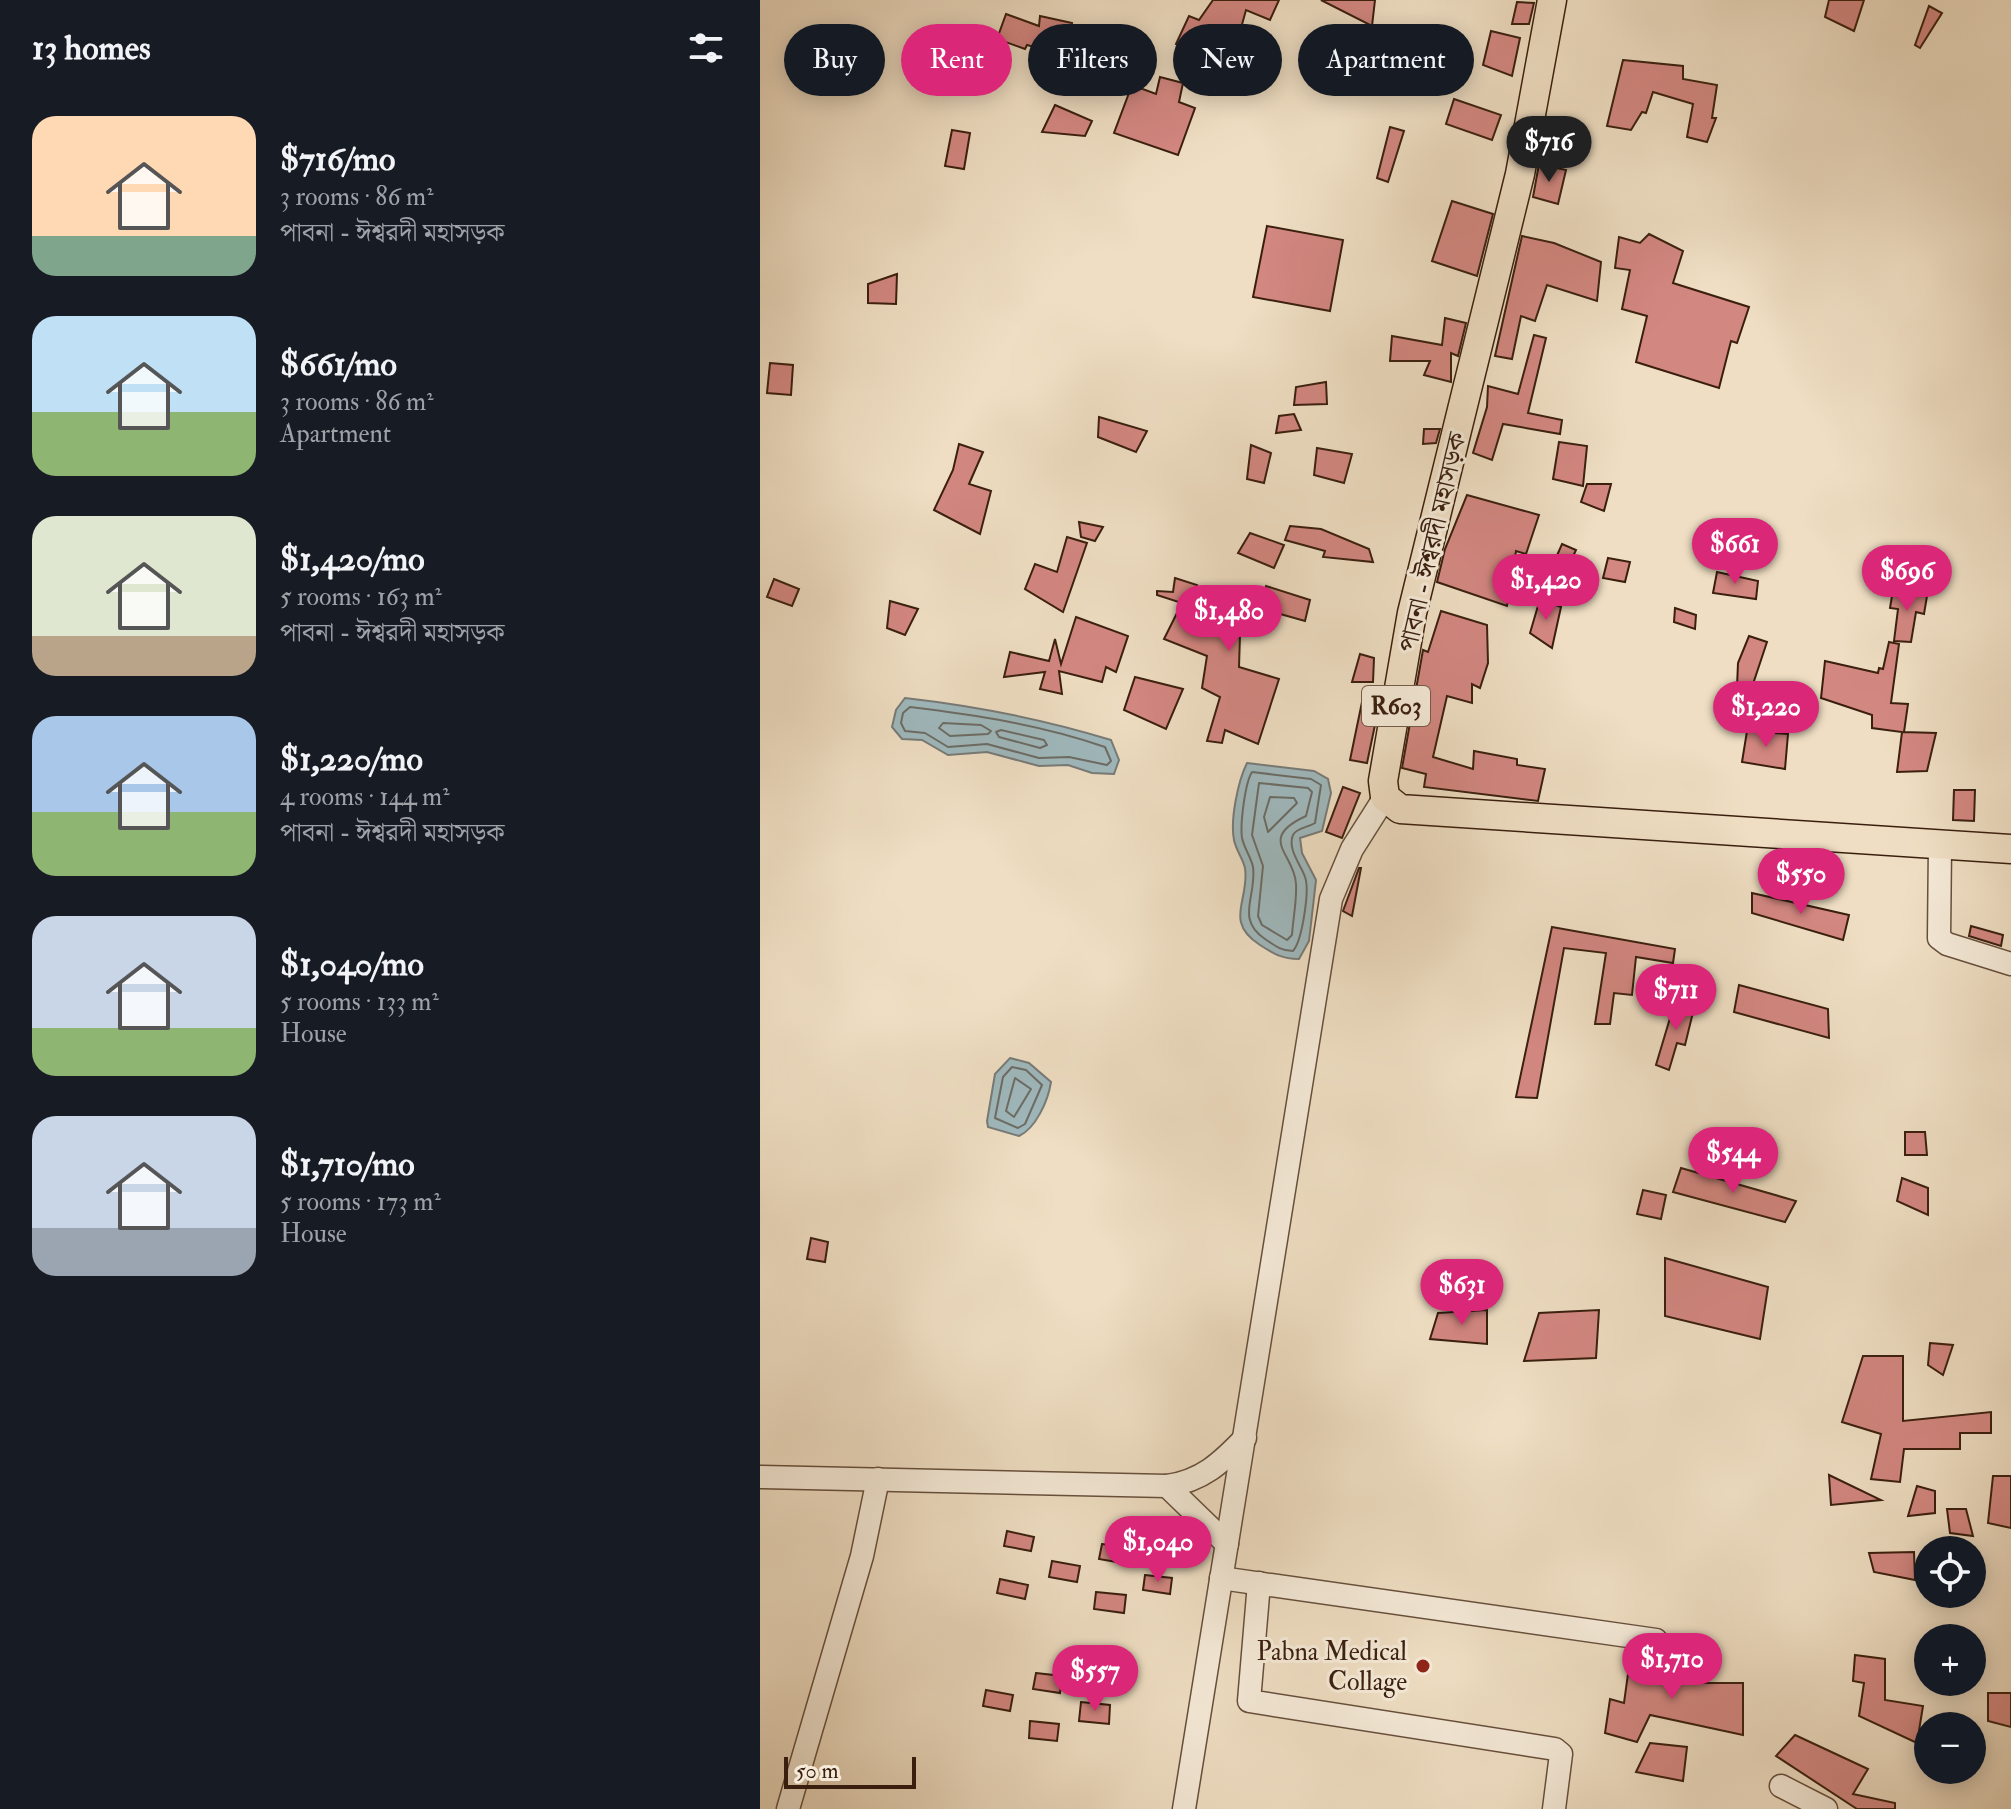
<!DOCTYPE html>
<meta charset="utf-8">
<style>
:root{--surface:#171b24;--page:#242831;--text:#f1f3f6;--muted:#9ea1a6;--accent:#db2777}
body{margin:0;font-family:"IM FELL Double Pica","Noto Serif Bengali",serif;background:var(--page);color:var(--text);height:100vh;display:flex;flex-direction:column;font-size:30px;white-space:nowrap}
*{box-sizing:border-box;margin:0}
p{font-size:26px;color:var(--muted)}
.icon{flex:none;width:44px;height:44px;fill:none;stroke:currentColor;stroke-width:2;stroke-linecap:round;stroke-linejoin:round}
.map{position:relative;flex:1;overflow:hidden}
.details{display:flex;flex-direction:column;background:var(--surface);width:760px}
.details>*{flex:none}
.hud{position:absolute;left:24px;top:24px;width:760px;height:72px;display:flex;gap:16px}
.controls{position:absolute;left:1154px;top:1536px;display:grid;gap:16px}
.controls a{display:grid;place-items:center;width:72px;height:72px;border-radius:50%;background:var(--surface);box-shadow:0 4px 20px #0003;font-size:40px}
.scale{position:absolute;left:24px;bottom:20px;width:132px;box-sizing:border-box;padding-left:8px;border:4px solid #3a1f0f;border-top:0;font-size:22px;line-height:28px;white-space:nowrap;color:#3a1f0f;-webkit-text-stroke:6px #f5ead8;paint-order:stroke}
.price{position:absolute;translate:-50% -68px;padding:0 18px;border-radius:28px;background:var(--accent);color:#fff;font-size:26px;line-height:52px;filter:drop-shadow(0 2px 4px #0008)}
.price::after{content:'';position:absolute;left:50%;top:48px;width:24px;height:18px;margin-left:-12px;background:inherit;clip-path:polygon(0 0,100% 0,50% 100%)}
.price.on{background:#222;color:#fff}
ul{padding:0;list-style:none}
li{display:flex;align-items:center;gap:24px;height:200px;padding:0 32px}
li span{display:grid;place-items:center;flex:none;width:224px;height:160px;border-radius:24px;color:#555}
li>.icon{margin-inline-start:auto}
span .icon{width:96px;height:96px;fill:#fffc;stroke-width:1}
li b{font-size:34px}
h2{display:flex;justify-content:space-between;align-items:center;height:96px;padding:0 32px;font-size:34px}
.chip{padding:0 28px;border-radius:36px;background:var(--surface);box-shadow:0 4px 20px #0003;font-size:28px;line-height:72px}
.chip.on{background:var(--accent);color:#fff}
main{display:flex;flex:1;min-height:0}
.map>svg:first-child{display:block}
</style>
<main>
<section class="details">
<h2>13 homes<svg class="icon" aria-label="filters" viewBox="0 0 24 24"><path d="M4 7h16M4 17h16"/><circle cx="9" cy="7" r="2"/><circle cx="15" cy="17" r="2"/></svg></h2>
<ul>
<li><span style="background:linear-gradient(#ffd9b3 75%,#7fa58c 0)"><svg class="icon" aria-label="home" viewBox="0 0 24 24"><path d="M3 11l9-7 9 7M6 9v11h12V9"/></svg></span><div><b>$716/mo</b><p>3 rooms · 86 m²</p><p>পাবনা - ঈশ্বরদী মহাসড়ক</p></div></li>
<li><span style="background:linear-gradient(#bfe0f5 60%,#8fb573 0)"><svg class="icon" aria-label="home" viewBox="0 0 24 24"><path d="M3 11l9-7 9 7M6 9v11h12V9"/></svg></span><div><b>$661/mo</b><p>3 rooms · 86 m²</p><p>Apartment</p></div></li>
<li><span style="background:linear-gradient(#dfe7d0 75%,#b9a48a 0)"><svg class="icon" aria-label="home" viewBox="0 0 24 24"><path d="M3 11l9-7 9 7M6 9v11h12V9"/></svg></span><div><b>$1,420/mo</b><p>5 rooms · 163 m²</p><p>পাবনা - ঈশ্বরদী মহাসড়ক</p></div></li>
<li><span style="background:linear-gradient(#a9c7e8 60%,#8fb573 0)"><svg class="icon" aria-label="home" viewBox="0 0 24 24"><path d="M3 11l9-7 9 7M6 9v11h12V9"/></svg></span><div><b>$1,220/mo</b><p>4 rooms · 144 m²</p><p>পাবনা - ঈশ্বরদী মহাসড়ক</p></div></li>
<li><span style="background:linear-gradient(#c9d6e8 70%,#8fb573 0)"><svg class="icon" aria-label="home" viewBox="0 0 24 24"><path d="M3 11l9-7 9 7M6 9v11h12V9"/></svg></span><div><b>$1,040/mo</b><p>5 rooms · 133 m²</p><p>House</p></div></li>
<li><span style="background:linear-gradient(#c9d6e8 70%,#9aa5b1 0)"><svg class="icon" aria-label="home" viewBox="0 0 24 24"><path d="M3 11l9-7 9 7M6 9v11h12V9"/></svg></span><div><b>$1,710/mo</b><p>5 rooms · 173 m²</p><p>House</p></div></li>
</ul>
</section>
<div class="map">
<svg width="1251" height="1809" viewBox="0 0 1251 1809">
<rect width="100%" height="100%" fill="#efdec3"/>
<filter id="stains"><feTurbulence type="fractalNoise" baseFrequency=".0025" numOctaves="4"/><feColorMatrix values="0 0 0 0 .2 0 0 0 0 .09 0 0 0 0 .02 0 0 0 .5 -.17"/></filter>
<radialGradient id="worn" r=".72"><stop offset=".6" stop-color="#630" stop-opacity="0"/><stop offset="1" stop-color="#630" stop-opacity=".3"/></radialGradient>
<g fill="#9fb9be" stroke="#777b78" stroke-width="2">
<path d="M145 698C215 706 283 719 351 740L359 760 354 774 332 773 308 765 279 766 227 752 188 755 162 740 142 739 132 727 136 710Z"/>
<path d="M487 763 554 771 568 779 571 793 562 831 540 838 542 853 556 880 549 941 539 959C522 959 514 954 500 945 463 921 490 900 485 868 483 859 476 850 474 840 470 820 478 781 487 763Z"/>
<path d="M250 1058 269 1063 291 1082C288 1101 276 1128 259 1136L228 1127 227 1121 235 1074Z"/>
</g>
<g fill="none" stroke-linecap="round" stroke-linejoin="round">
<g stroke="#6c6c66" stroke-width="2">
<path d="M150 707C216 715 282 725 345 747L351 761 347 765 309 757 279 758 227 744 188 747 165 733 145 731 141 723 143 713Z"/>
<path d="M183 723 221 725 231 731 228 734 190 736 179 728Z"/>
<path d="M241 730 284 740 287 745 280 748 239 737 236 732Z"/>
<path d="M492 772 551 779 561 785 555 823C549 827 536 828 533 835 527 849 541 865 545 877 550 890 542 941 533 951 521 951 514 945 505 939 475 919 497 896 493 867 491 857 484 848 482 838 480 824 485 783 492 772Z"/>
<path d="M499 783 548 788 552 792 546 816C496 839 535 854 536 884 537 900 533 919 532 935L527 940 502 925 498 916 503 866 492 835Z"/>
<path d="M510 797 534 798 537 803 508 832 504 817Z"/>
<path d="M252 1067 266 1070 282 1085 265 1124 258 1128 235 1118 243 1077Z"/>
<path d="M255 1078 271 1089 254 1117 246 1111Z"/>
</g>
</g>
<g fill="#d38781" stroke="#3a1f0f" stroke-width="2">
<path d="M453 0H519L510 20 486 10 478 39 512 55 499 83 416 44 429 16 439 20Z"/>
<path d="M561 0H615L612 26Z"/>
<path d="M1069 0H1104L1094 31 1065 17Z"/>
<path d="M757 2 774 3 769 24H752Z"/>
<path d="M1169 6 1182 13 1160 48 1155 45Z"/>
<path d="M246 14 279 26 280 16 312 23 303 55 267 45 265 49 237 39Z"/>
<path d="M731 31 760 38 752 76 723 65Z"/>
<path d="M863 60 923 66V79L957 85 952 118H956L947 142 927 137 933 104 893 92 886 113 882 112 871 130 847 126Z"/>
<path d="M400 77 423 83 419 102 435 108 418 155 354 133 372 85 396 94Z"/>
<path d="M694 99 741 115 732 140 686 124Z"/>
<path d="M295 105 332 121 325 136 282 132Z"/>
<path d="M630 127 644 131 628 182 617 178Z"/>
<path d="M192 130 210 133 204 169 185 166Z"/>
<path d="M779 164 806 170 798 204 773 197Z"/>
<path d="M692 201 733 214 717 276 672 261Z"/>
<path d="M507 226 583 240 570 311 493 297Z"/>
<path d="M889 234 923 251 913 283 989 307 977 343 971 341 959 388 876 362 887 316 862 309 870 270 855 268 859 237 880 243Z"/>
<path d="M762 236 794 243 841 262 837 301 787 285 775 321 761 316 752 359 735 356Z"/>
<path d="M137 274 136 304 108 303V284Z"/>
<path d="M685 318 706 323 698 356 691 353V382L664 375 670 361H630L632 336 682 345Z"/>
<path d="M774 335 786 338 768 413 802 420 800 434 743 424 732 460 713 453 727 407 728 386 758 394Z"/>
<path d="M10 363 33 365 31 395 7 393Z"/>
<path d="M566 382 567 404 534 405 536 387Z"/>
<path d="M534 414 541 430 516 433 519 416Z"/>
<path d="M339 417 387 431 376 452 338 437Z"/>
<path d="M664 429H680L676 443 663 444Z"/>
<path d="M799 442 827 446 823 486 793 479Z"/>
<path d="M199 444 223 452 209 484 231 491 220 534 174 510 193 470Z"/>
<path d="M491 445 511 453 504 483 487 479Z"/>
<path d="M557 448 592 454 584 483 554 475Z"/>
<path d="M827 484H851L844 511 821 502Z"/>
<path d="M707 495 779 515 766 554 756 551 747 606 677 582 685 549Z"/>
<path d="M319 522 343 527 335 541 321 537Z"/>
<path d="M530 526 561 529 609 549 613 562 563 557 565 551 525 540Z"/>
<path d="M490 533 524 545 514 568 478 553Z"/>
<path d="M307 537 327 543 303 612 265 589 275 564 297 572Z"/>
<path d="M802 544 816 550 809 565 795 560Z"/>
<path d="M848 558 870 562 865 582 843 578Z"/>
<path d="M957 572 998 581 996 599 953 593Z"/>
<path d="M415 578 437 585 433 592 504 595 506 586 550 600 545 621 481 603 479 667 519 679 498 744 465 730 462 743 447 741 460 697 442 688 447 656 404 639 422 603 397 595V591L413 592Z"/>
<path d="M14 579 39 589 32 606 7 597Z"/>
<path d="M1133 590 1167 596 1164 614 1156 612 1151 642 1134 641 1138 609 1130 608Z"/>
<path d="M780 599 801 607 792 648 770 633Z"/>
<path d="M130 601 158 609 145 635 127 628Z"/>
<path d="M915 608 936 615 935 629 914 622Z"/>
<path d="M681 611 727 625 728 663 720 688 712 684V703L687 696 673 757 713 769 714 751 757 759V765L785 769 778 801 664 787 666 774 642 768 663 650 668 652Z"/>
<path d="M316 617 368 636 356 672 346 667 342 682 299 671 302 694 280 689 285 672 244 677 250 652 289 661 295 639 301 664Z"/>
<path d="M989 636 1007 642 992 687H977L978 663Z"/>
<path d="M1129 642 1139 644 1131 703 1148 704 1144 732 1176 733 1167 771 1137 772 1142 732 1112 728V715L1061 698 1065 661 1118 673 1119 668 1123 669Z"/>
<path d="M600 654 614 658 613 682H592Z"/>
<path d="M375 677 423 689 406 729 364 710Z"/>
<path d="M602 702 619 706 607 763 590 760Z"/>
<path d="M987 731 1028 734 1025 769 982 762Z"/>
<path d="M583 787 600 793 582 838 566 832Z"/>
<path d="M1194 790H1215L1214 821 1193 820Z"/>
<path d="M599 868H601L592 916 583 911Z"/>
<path d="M992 893 1089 915 1083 940 992 913Z"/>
<path d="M1211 926 1243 935 1241 946 1209 936Z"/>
<path d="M792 927 915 949 913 963 876 957 872 995 854 993 850 1024H835L846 953 804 948 777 1098 756 1097Z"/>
<path d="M979 985 1068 1009 1069 1038 974 1012Z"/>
<path d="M916 998 935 1004 925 1045 917 1043 909 1070 896 1065Z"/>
<path d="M1145 1132H1165L1167 1155H1145Z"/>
<path d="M921 1168 1036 1201 1025 1222 913 1192Z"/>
<path d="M1142 1178 1168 1188V1215L1137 1201Z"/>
<path d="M883 1190 906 1195 901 1219 877 1214Z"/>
<path d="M51 1238 68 1242 65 1262 47 1259Z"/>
<path d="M905 1258 1008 1287 1000 1339 905 1316Z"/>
<path d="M727 1310V1344L670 1339 678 1313Z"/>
<path d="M839 1310 836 1358 764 1361 779 1313Z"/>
<path d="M1170 1343 1193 1345 1183 1375 1168 1365Z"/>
<path d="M1103 1356H1143V1421L1231 1412V1433H1200V1449H1144L1140 1482 1111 1479 1121 1434 1082 1422Z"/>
<path d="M1069 1475 1121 1500 1071 1505Z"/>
<path d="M1233 1476H1251V1528L1228 1523Z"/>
<path d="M1157 1486 1175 1491V1513L1148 1516Z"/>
<path d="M1187 1509H1206L1213 1536 1190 1533Z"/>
<path d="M247 1531 274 1537 271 1551 244 1546Z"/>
<path d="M342 1544 370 1548 368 1564 339 1559Z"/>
<path d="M1154 1552 1155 1580 1114 1572 1109 1553Z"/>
<path d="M292 1561 320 1566 317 1582 289 1577Z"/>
<path d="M385 1575 412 1578 410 1594 383 1590Z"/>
<path d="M240 1579 268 1585 265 1599 237 1593Z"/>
<path d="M336 1592 366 1595 364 1613 334 1609Z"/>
<path d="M871 1652 908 1653 904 1683H983V1735L890 1715 877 1742 845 1733 850 1699 864 1703Z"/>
<path d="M1095 1655 1125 1659V1700L1163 1706 1157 1743 1099 1716 1104 1683 1093 1681Z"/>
<path d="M276 1673 302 1676 300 1693 273 1689Z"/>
<path d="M226 1690 253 1695 250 1711 223 1706Z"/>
<path d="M1228 1693H1251V1727L1228 1721Z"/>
<path d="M321 1702 350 1705 349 1724 319 1721Z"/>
<path d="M270 1721 299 1724 297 1741 269 1738Z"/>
<path d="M1035 1735 1108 1769 1093 1794 1135 1803V1809H1097L1016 1756Z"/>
<path d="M890 1743 927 1747 923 1781 876 1772Z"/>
</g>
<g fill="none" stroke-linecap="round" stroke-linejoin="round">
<defs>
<g id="minor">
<path d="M1180 846 1179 938 1187 944 1251 964"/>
<path d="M0 1477 407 1486C442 1481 461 1463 485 1438"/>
<path d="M407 1486 467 1544"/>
<path d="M461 1578 896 1640"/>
<path d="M499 1583 489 1701 795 1749 801 1754 794 1809"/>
<path d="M1021 1786 1066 1809"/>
<path d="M28 1809 102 1556 118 1479"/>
<path d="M424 1809 571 899 592 849 625 797"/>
</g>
<path id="major" d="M792 0 760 174 652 613 623 781 625 797 640 809 1251 849"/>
</defs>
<use href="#minor" stroke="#674f3c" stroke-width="25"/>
<use href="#major" stroke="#3a1f0f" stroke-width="31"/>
<use href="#minor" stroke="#f5ead8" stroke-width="22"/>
<use href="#major" stroke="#efdec3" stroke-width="28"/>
</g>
<circle fill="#8f2418" stroke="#f5ead8" stroke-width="3" cx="663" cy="1666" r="8"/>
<g text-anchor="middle" stroke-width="6" stroke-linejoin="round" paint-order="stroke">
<rect fill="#f5ead8" stroke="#725c4b" stroke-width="2" x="602" y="686" width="68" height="40" rx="6"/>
<g font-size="24" font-weight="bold" fill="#3a1f0f">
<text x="636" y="714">R603</text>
</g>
<g font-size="26" fill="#3a1f0f" stroke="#f5ead8">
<text transform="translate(672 542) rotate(-77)" y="9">পাবনা - ঈশ্বরদী মহাসড়ক</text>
</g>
<g font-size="26" fill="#3a1f0f" stroke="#f5ead8" text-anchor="end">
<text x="647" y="1660">Pabna Medical<tspan x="647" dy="30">Collage</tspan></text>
</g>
</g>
<rect width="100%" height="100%" filter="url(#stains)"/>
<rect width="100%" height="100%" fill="url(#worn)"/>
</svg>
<div class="controls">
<a><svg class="icon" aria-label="locate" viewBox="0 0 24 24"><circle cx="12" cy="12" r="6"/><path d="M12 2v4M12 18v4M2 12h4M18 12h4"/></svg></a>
<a>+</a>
<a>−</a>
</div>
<div class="scale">50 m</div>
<b class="price on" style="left:789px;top:184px">$716</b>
<b class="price" style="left:975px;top:586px">$661</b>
<b class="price" style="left:1147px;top:613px">$696</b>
<b class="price" style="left:786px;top:622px">$1,420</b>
<b class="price" style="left:469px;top:653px">$1,480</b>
<b class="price" style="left:1006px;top:749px">$1,220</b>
<b class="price" style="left:1041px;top:916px">$550</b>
<b class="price" style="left:916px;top:1032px">$711</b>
<b class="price" style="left:973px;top:1195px">$544</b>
<b class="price" style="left:702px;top:1327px">$631</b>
<b class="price" style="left:398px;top:1584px">$1,040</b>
<b class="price" style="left:912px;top:1701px">$1,710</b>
<b class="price" style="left:335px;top:1713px">$557</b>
<div class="hud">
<a class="chip">Buy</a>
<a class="chip on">Rent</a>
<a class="chip">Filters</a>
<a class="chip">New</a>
<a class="chip">Apartment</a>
</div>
</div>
</main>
